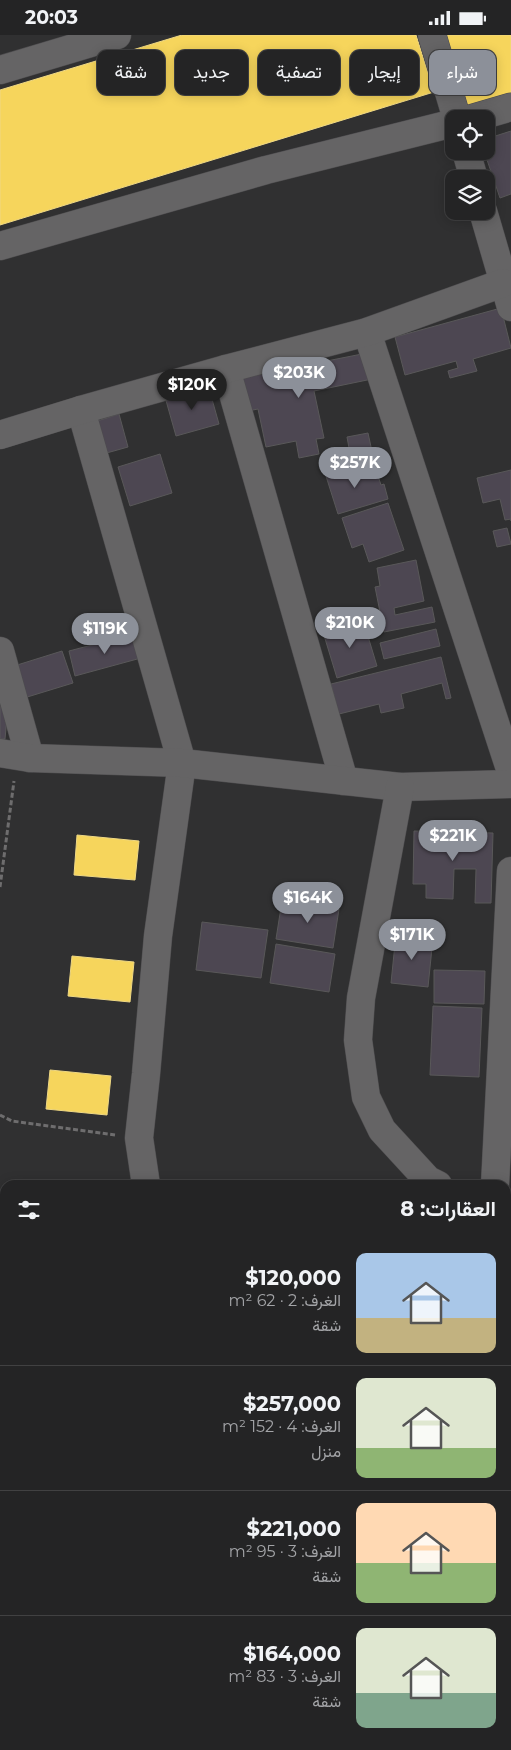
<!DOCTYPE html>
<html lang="ar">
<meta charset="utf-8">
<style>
:root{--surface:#242425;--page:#303032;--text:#f1f3f6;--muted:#a3a4a7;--line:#414142;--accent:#8c9099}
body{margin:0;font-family:Montserrat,Vazirmatn,sans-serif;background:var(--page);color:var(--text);direction:rtl;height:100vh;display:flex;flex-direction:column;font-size:19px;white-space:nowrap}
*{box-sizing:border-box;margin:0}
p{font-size:16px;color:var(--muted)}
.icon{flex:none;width:28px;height:28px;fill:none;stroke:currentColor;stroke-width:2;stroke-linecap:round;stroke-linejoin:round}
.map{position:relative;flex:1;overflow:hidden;direction:ltr}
.side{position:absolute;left:0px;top:1145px;width:511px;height:570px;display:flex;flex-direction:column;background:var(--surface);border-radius:15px 15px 0 0;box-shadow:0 2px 12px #0003,0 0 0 1px var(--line);direction:rtl}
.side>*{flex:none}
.hud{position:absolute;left:15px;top:15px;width:481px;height:45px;direction:rtl;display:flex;gap:10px}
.buttons{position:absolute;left:445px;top:75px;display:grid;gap:10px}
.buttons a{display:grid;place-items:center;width:50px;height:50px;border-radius:10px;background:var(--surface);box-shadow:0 2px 12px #0003,0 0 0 1px var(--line);font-size:25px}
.price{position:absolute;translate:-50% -42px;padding:0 11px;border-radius:18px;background:var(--accent);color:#fff;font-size:16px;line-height:32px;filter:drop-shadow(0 1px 2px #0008)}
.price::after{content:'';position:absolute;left:50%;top:30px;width:15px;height:11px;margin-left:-8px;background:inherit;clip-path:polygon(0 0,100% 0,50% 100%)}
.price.current{background:#222;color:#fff}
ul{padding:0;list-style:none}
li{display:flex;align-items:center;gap:15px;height:125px;padding:0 15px}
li+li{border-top:1px solid var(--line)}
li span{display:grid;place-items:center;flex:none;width:140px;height:100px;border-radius:10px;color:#555}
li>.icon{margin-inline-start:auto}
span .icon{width:60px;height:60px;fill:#fffc;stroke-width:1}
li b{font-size:21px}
h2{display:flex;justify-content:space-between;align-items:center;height:60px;padding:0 15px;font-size:21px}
.pill{padding:0 18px;border-radius:10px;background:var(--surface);box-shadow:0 2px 12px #0003,0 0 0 1px var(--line);font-size:18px;line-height:45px}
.pill.current{background:var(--accent);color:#fff}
.status{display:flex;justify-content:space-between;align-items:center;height:35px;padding:0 25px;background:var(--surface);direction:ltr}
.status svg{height:14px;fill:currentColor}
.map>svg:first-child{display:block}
</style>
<div class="status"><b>20:03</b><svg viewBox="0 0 49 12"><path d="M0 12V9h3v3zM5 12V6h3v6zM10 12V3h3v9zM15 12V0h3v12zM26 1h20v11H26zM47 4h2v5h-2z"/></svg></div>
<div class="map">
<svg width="511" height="1715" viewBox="0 0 511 1715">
<rect width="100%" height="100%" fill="#303031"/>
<path fill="#3a363d" d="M243 1710H329L322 1715H245Z"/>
<g fill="#f6d55c" stroke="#efd884">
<path d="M182 0H416L434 57 0 190V55Z"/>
<path d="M446 0H511V59L468 72Z"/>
<path d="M77 800 139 806 135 845 74 840Z"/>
<path d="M72 921 134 927 130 967 68 961Z"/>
<path d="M50 1035 111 1041 107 1080 46 1074Z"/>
<path d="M0 1400 5 1405V1473L0 1469V1457L4 1452 0 1450Z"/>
<path d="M511 1458V1715H495V1710H506V1535Z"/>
</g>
<path fill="#4393c3" stroke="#72aacc" d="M223 1710H278L279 1714 225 1715Z"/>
<g fill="#4d4752" stroke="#595859">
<path d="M511 96V159L500 163 484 116H486V104Z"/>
<path d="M501 273 511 313 473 324 477 336 450 343 448 336 458 333 456 326 405 340 395 302Z"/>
<path d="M367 318 372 344 314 356 324 403 316 404 319 419 299 423 296 406 266 412 258 374 248 376 241 343Z"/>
<path d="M208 350 219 389 176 401 165 362Z"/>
<path d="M119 379 128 412 103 419 94 387Z"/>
<path d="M368 398 373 421 351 424 347 402Z"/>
<path d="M160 419 172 458 130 471 118 432Z"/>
<path d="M349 431 352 442 376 435 381 450 384 449 388 464 338 479 325 438Z"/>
<path d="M511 435V486V484L505 485 500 464 483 468 477 443Z"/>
<path d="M388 468 404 515 369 527 363 509 352 513 342 483Z"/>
<path d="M507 493 511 509 497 512 493 496Z"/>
<path d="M416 525 424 566 394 573 395 580 432 572 435 587 384 597 375 552 380 551 377 533Z"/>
<path d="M363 585 377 631 337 643 323 597Z"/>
<path d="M436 594 440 611 384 624 380 608Z"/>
<path d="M134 599 141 623 75 641 69 616Z"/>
<path d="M62 616 73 648 24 663 14 631Z"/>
<path d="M441 622 451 663 446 664 442 648 401 659 404 673 381 678 379 669 339 679 331 649Z"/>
<path d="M0 671 8 672 5 704H0Z"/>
<path d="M414 796 493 798 491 868H475L476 834H454L453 864 426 863V849H413Z"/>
<path d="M282 866 339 874 333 913 276 904Z"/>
<path d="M202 887 268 895 261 943 196 935Z"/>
<path d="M396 899 433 903 428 952 391 948Z"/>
<path d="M276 909 335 919 329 957 270 948Z"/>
<path d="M434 935 485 936 484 969 434 968Z"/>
<path d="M433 971 482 973 479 1042 430 1040Z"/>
<path d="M511 1168V1272H509Z"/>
<path d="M0 1673H5V1710H13V1715H0Z"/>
<path d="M72 1710 164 1713V1715H71Z"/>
</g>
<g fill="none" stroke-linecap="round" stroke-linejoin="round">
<defs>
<g id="minor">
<path d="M432 0 457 84"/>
<path d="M0 35 117 0"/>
<path d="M470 84 511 72"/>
<path d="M466 116 474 144"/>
<path d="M483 176 511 272"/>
<path d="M0 211 266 135 454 88"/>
<path d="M367 297 511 737"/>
<path d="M226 334 344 746"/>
<path d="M81 375 182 728 158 901 146 1039 139 1103 146 1150"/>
<path d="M0 400 81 375 226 334 367 297 503 248"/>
<path d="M0 616 30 723"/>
<path d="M0 718 30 723 182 728 400 752 511 749"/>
<path d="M400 752 361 963 358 1005 366 1062 382 1095 428 1145 438 1150"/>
<path d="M495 1150 511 836"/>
<path d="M506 1344 511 1342"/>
<path d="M0 1525 5 1529"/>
<path d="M0 1574 5 1572"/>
<path d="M210 1710 212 1715"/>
<path d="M33 1715V1710"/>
<path d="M420 1715 426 1710"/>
</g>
</defs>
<use href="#minor" stroke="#4d4c4e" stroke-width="29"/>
<g stroke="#6e6d6e" stroke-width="3" stroke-dasharray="5 2.5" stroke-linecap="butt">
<path d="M0 852 14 746"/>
<path d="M0 1080 12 1086 115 1100"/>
<path d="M0 1252 5 1251"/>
<path d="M0 1289 5 1293"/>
</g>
<use href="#minor" stroke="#656465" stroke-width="28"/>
</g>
</svg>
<div class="buttons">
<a><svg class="icon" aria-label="locate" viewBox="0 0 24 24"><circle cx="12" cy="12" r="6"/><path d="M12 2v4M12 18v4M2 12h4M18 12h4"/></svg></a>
<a><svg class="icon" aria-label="layers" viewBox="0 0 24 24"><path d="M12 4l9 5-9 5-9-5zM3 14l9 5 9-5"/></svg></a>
</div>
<b class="price" style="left:299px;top:364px">$203K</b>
<b class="price current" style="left:192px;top:376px">$120K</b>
<b class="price" style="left:355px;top:454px">$257K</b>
<b class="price" style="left:350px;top:614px">$210K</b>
<b class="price" style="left:105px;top:620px">$119K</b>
<b class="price" style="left:453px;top:827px">$221K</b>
<b class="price" style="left:308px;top:889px">$164K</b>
<b class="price" style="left:412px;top:926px">$171K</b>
<div class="hud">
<a class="pill current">شراء</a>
<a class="pill">إيجار</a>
<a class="pill">تصفية</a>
<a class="pill">جديد</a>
<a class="pill">شقة</a>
</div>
<section class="side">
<h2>العقارات: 8<svg class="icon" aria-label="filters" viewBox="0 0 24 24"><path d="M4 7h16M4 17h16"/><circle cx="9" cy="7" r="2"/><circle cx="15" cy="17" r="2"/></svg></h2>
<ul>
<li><span style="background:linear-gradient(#a9c7e8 65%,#c2b280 0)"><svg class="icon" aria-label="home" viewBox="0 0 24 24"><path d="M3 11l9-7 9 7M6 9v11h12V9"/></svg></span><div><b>$120,000</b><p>الغرف: 2 · 62 m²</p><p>شقة</p></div></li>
<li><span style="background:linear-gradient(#dfe7d0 70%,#8fb573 0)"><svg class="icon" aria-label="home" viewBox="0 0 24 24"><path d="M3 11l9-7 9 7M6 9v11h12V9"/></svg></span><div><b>$257,000</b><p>الغرف: 4 · 152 m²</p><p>منزل</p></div></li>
<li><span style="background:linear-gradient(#ffd9b3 60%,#8fb573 0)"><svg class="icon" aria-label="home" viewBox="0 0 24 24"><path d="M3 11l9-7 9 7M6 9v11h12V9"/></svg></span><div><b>$221,000</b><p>الغرف: 3 · 95 m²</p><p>شقة</p></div></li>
<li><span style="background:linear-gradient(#dfe7d0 65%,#7fa58c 0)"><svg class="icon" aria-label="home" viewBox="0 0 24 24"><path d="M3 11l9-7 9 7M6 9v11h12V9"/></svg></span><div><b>$164,000</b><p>الغرف: 3 · 83 m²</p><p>شقة</p></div></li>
</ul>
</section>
</div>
